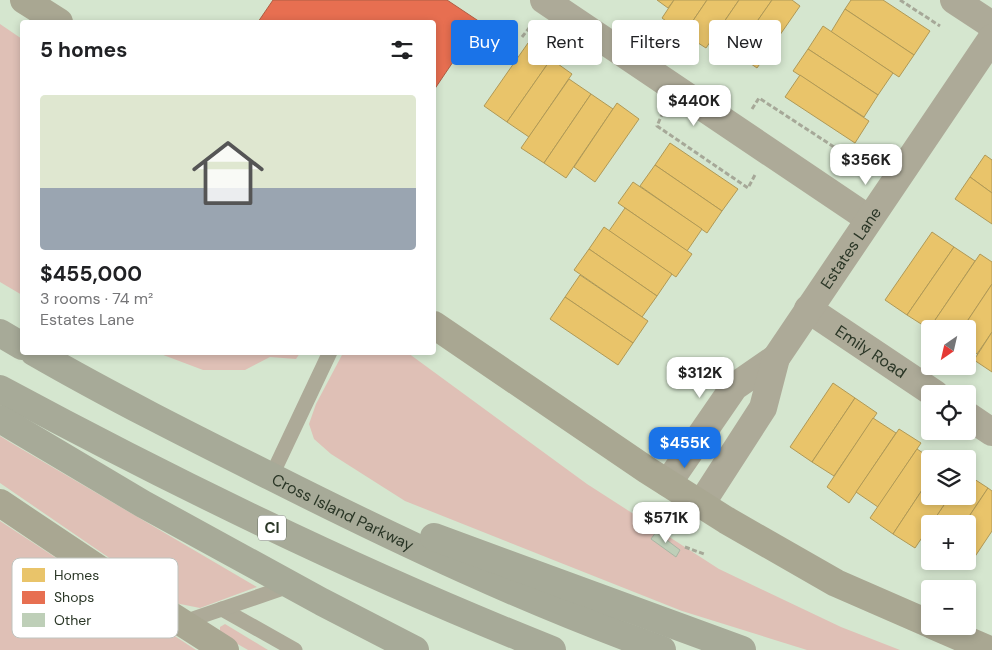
<!DOCTYPE html>
<meta charset="utf-8">
<style>
:root{--surface:#fff;--page:#f2f2f2;--text:#202124;--muted:#757577;--accent:#1a73e8}
body{margin:0;font-family:"DM Sans",sans-serif;background:var(--page);color:var(--text);height:100vh;display:flex;flex-direction:column;font-size:19px;white-space:nowrap}
*{box-sizing:border-box;margin:0}
p{font-size:16px;color:var(--muted)}
.icon{flex:none;width:28px;height:28px;fill:none;stroke:currentColor;stroke-width:2;stroke-linecap:round;stroke-linejoin:round}
.map{position:relative;flex:1;overflow:hidden}
.side{position:absolute;left:20px;top:20px;width:416px;height:335px;display:flex;flex-direction:column;background:var(--surface);border-radius:5px;box-shadow:0 2px 8px #0003}
.side>*{flex:none}
.hud{position:absolute;left:451px;top:20px;width:465px;height:45px;display:flex;gap:10px}
.needle{width:32px;rotate:214deg}
.fabs{position:absolute;left:921px;top:320px;display:grid;gap:10px}
.fabs a{display:grid;place-items:center;width:55px;height:55px;border-radius:5px;background:var(--surface);box-shadow:0 2px 8px #0003;font-size:25px}
.price{position:absolute;translate:-50% -42px;padding:0 11px;border-radius:10px;background:#fff;color:#222;font-size:16px;line-height:32px;filter:drop-shadow(0 1px 2px #0008)}
.price::after{content:'';position:absolute;left:50%;top:30px;width:15px;height:11px;margin-left:-8px;background:inherit;clip-path:polygon(0 0,100% 0,50% 100%)}
.price.active{background:var(--accent);color:#fff}
ul{padding:0;list-style:none}
li{display:grid;align-content:center;gap:10px;height:265px;padding:0 20px}
li span{display:grid;place-items:center;height:155px;border-radius:5px;color:#555}
li>.icon{margin-inline-start:auto}
span .icon{width:90px;height:90px;fill:#fffc;stroke-width:1}
li b{font-size:21px}
h2{display:flex;justify-content:space-between;align-items:center;height:60px;padding:0 20px;font-size:21px}
.pill{padding:0 18px;border-radius:5px;background:var(--surface);box-shadow:0 2px 8px #0003;font-size:18px;line-height:45px}
.pill.active{background:var(--accent);color:#fff}
.map>svg:first-child{display:block}
</style>
<div class="map">
<svg width="992" height="650" viewBox="0 0 992 650">
<rect width="100%" height="100%" fill="#d5e6cf"/>
<g fill="#dfc0b6">
<path d="M0 24 22 39V295L0 282Z"/>
<path d="M158 353H300L296 359 270 357 245 370H203Z"/>
<path d="M343 353H408L587 484 719 569 841 627 900 650H807L682 611 405 501 331 454 314 439 309 424 316 404Z"/>
<path d="M0 436 13 444 257 587 200 608 175 603 0 483Z"/>
<path d="M0 521 196 650H0Z"/>
<path d="M225 624 268 650H248L220 634V627Z"/>
</g>
<g fill="#e9c46a" stroke="#b09956">
<path d="M657 0H674L668 8Z"/>
<path d="M674 0H707L684 34 662 18Z"/>
<path d="M707 0H739L706 48 684 34Z"/>
<path d="M739 0H772L735 53 713 38Z"/>
<path d="M772 0H792L800 6 757 68 735 53Z"/>
<path d="M851 0H883L930 31 914 55 845 9Z"/>
<path d="M845 9 914 55 899 77 831 32Z"/>
<path d="M823 26 893 73 878 95 808 49Z"/>
<path d="M528 43 551 59 507 122 484 106Z"/>
<path d="M808 49 878 95 864 117 793 71Z"/>
<path d="M551 59 572 74 529 137 507 122Z"/>
<path d="M800 75 869 121 855 143 785 97Z"/>
<path d="M569 79 591 94 544 163 521 148Z"/>
<path d="M591 94 613 109 566 178 544 163Z"/>
<path d="M617 103 639 119 595 182 574 167Z"/>
<path d="M670 143 738 189 722 211 655 165Z"/>
<path d="M985 155 992 160V193L970 177Z"/>
<path d="M655 165 722 211 707 233 640 186Z"/>
<path d="M970 177 992 193V224L955 199Z"/>
<path d="M633 182 702 229 687 251 618 203Z"/>
<path d="M625 208 692 254 676 277 609 231Z"/>
<path d="M604 227 672 274 657 296 589 249Z"/>
<path d="M932 232 954 247 907 315 885 300Z"/>
<path d="M954 247 975 261 929 329 907 315Z"/>
<path d="M589 249 657 296 642 317 574 270Z"/>
<path d="M980 254 992 262V284L962 329H940L933 323Z"/>
<path d="M580 275 648 321 633 343 565 297Z"/>
<path d="M992 284V332L977 354 968 348V329H962Z"/>
<path d="M565 297 633 343 618 365 550 319Z"/>
<path d="M992 332V372L974 360Z"/>
<path d="M833 383 855 398 812 462 790 447Z"/>
<path d="M855 398 877 413 834 476 812 462Z"/>
<path d="M873 418 896 433 849 503 827 487Z"/>
<path d="M899 429 921 443 878 507 856 492Z"/>
<path d="M917 449 932 459H930V478L893 534 870 518Z"/>
<path d="M968 475 988 488 964 524H931L950 496H968Z"/>
<path d="M930 478V496H950L915 548 893 534Z"/>
<path d="M988 488 992 491V531L968 567 959 561H968V524H964Z"/>
<path d="M930 526V542L923 537Z"/>
</g>
<path fill="#e76f51" stroke="#ae5e44" d="M273 0H447L480 22 434 90V22H258Z"/>
<path fill="#becfb8" stroke="#a8b6a4" d="M656 532 680 550 676 557 651 539Z"/>
<g fill="none" stroke-linecap="round" stroke-linejoin="round">
<g stroke="#a6a898" stroke-width="3" stroke-dasharray="5 2.5" stroke-linecap="butt">
<path d="M900 0 940 26"/>
<path d="M522 37 533 23"/>
<path d="M752 109 759 98 854 160 846 172"/>
<path d="M663 112 657 126 748 188 756 173"/>
<path d="M685 547 704 554"/>
</g>
<g stroke="#adaa98" stroke-width="15">
<path d="M271 477 330 352"/>
<path d="M222 609 295 650"/>
<path d="M181 623 292 585"/>
</g>
<g stroke="#adaa98" stroke-width="28">
<path d="M544 0 869 219"/>
<path d="M954 0 992 25"/>
<path id="s1" d="M808 309 935 394"/>
<path d="M968 416 992 432"/>
<path d="M668 483 734 387 776 358"/>
<path id="s2" d="M701 504 763 408 776 358 992 38"/>
</g>
<g stroke="#a9a792" stroke-width="28">
<path d="M24 0 59 22"/>
<path d="M434 325 647 470 726 520 836 583 930 624"/>
<path d="M0 503 112 578 225 650"/>
<path d="M934 626 990 650"/>
</g>
<g stroke="#a7aa98" stroke-width="28">
<path d="M0 333 22 346"/>
<path id="s3" d="M34 352C112 397 192 437 272 477 399 541 528 602 662 650"/>
<path d="M0 389C180 486 363 575 552 650"/>
<path d="M0 419 143 504 322 602 415 650"/>
<path d="M434 537 742 650"/>
</g>
</g>
<g text-anchor="middle" stroke-width="5" stroke-linejoin="round" paint-order="stroke">
<rect fill="#fff" stroke="#6a7267" stroke-width="1" x="258" y="515.5" width="28" height="25" rx="4"/>
<g font-size="15" font-weight="bold" fill="#2a3626">
<text x="272" y="533">CI</text>
</g>
<g font-size="16" fill="#2a3626" stroke="#fff">
<text dy="6" stroke="none"><textPath href="#s2" startOffset="299">Estates Lane</textPath></text>
<text dy="6" stroke="none"><textPath href="#s1" startOffset="76">Emily Road</textPath></text>
<text dy="6" stroke="none"><textPath href="#s3" startOffset="348">Cross Island Parkway</textPath></text>
</g>
</g>
<rect x="12" y="558" width="166" height="80" rx="8" fill="#fff" stroke="#bfc3be" stroke-width="1"/>
<rect x="22" y="568" width="23" height="14" fill="#e9c46a"/>
<rect x="22" y="591" width="23" height="13" fill="#e76f51"/>
<rect x="22" y="613" width="23" height="14" fill="#becfb8"/>
<g font-size="14" fill="#2a3626">
<text x="54" y="580">Homes</text>
<text x="54" y="602">Shops</text>
<text x="54" y="625">Other</text>
</g>
</svg>
<div class="fabs">
<a><svg class="needle" viewBox="-14 -14 28 28"><path d="M0-13l5 13h-10z" fill="#e53935"/><path d="M0 13l5-13h-10z" fill="#757577"/></svg></a>
<a><svg class="icon" aria-label="locate" viewBox="0 0 24 24"><circle cx="12" cy="12" r="6"/><path d="M12 2v4M12 18v4M2 12h4M18 12h4"/></svg></a>
<a><svg class="icon" aria-label="layers" viewBox="0 0 24 24"><path d="M12 4l9 5-9 5-9-5zM3 14l9 5 9-5"/></svg></a>
<a>+</a>
<a>−</a>
</div>
<b class="price" style="left:694px;top:127px">$440K</b>
<b class="price" style="left:866px;top:186px">$356K</b>
<b class="price" style="left:700px;top:399px">$312K</b>
<b class="price active" style="left:685px;top:469px">$455K</b>
<b class="price" style="left:666px;top:544px">$571K</b>
<div class="hud">
<a class="pill active">Buy</a>
<a class="pill">Rent</a>
<a class="pill">Filters</a>
<a class="pill">New</a>
</div>
<section class="side">
<h2>5 homes<svg class="icon" aria-label="filters" viewBox="0 0 24 24"><path d="M4 7h16M4 17h16"/><circle cx="9" cy="7" r="2"/><circle cx="15" cy="17" r="2"/></svg></h2>
<ul>
<li><span style="background:linear-gradient(#dfe7d0 60%,#9aa5b1 0)"><svg class="icon" aria-label="home" viewBox="0 0 24 24"><path d="M3 11l9-7 9 7M6 9v11h12V9"/></svg></span><div><b>$455,000</b><p>3 rooms · 74 m²</p><p>Estates Lane</p></div></li>
</ul>
</section>
</div>
